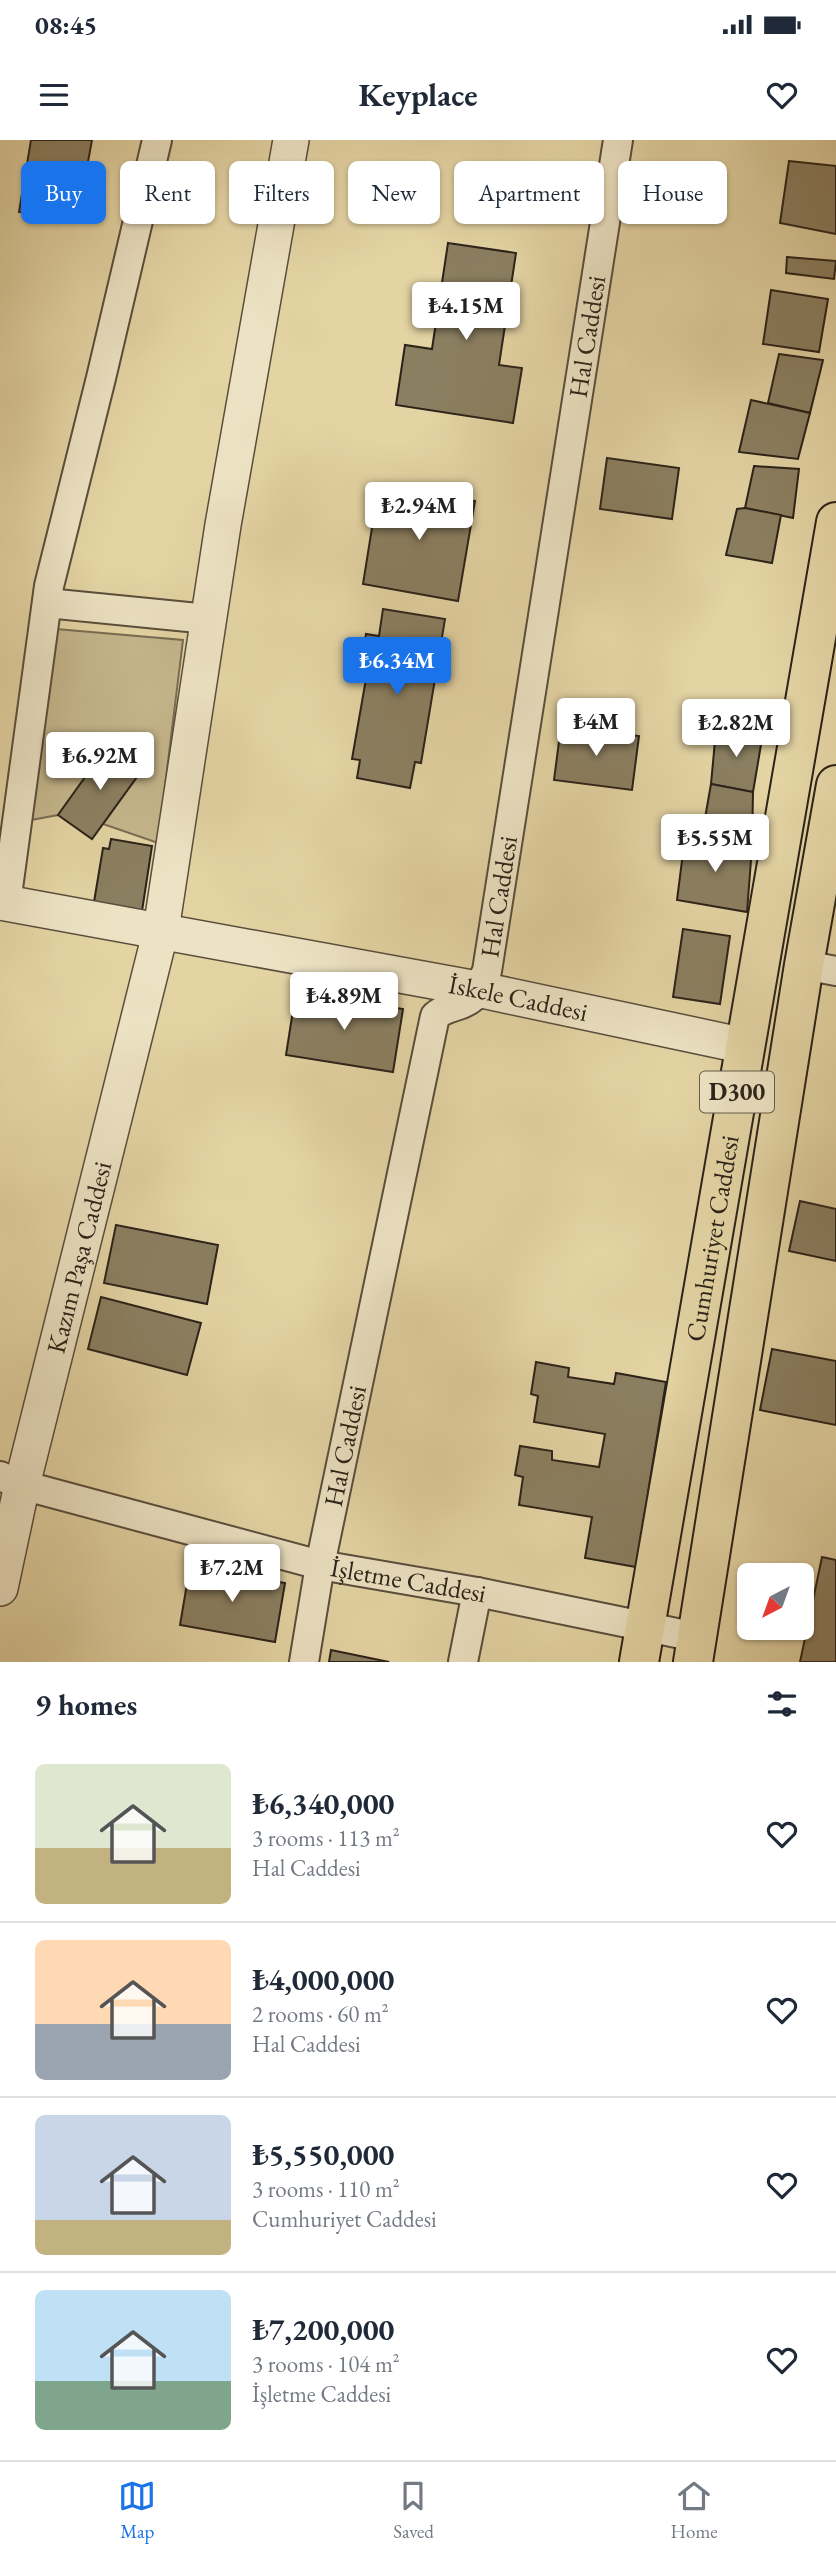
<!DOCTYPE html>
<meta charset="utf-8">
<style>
:root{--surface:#fff;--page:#f2f2f3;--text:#1f2937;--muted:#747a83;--line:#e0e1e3;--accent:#1a73e8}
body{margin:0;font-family:"EB Garamond",serif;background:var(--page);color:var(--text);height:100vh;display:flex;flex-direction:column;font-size:26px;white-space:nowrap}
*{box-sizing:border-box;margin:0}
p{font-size:23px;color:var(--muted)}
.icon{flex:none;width:38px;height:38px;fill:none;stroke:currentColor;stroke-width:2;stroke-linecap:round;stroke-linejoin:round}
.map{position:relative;height:1522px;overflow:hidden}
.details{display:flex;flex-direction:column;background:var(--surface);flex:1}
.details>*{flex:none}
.banner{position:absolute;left:21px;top:21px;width:794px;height:63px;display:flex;gap:14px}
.needle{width:46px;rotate:221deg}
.tools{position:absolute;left:737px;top:1423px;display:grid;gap:14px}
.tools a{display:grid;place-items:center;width:77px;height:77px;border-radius:10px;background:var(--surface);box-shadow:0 2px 5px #0004;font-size:35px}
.price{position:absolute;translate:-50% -60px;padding:0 16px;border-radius:7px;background:#fff;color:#222;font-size:23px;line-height:46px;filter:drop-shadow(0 2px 4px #0008)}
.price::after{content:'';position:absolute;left:50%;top:42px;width:21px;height:16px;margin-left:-10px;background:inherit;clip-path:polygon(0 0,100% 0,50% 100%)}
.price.selected{background:var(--accent);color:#fff}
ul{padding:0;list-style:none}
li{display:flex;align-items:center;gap:21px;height:175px;padding:0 35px}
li+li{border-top:2px solid var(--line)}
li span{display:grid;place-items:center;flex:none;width:196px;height:140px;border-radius:10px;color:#555}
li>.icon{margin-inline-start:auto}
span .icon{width:84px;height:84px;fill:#fffc;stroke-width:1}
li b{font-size:30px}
h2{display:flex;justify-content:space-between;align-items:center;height:84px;padding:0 35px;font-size:30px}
.chip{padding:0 24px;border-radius:10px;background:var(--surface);box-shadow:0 2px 5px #0004;font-size:24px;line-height:63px}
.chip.selected{background:var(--accent);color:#fff}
.status{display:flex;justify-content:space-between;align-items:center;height:49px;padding:0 35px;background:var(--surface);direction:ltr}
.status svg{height:19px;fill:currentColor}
header{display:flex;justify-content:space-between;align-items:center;height:91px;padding:0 35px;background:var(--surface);font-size:32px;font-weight:700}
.tabs{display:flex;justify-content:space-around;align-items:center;height:98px;border-top:2px solid var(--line);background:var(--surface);font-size:19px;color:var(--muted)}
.tabs a{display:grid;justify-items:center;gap:4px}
.tabs .selected{color:var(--accent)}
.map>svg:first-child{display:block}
</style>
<div class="status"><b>08:45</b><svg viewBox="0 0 49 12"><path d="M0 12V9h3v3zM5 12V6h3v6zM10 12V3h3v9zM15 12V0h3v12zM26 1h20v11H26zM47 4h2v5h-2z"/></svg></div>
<header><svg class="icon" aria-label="menu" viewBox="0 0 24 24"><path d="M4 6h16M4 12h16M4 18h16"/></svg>Keyplace<svg class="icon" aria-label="heart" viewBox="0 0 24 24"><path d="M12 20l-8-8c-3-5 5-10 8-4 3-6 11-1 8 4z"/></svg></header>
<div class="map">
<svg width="836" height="1522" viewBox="0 0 836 1522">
<rect width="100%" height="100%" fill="#e4d4a4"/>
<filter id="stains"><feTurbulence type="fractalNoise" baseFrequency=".00286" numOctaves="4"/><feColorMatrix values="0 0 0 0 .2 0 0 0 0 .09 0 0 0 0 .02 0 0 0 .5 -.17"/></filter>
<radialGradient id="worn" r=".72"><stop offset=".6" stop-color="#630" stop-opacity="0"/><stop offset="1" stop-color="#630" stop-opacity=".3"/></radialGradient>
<path fill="#c5b68c" stroke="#786c52" stroke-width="2" d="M56 489 183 500 158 703 103 684 142 630 108 606 58 675 31 680Z"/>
<g fill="#8b7f61" stroke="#2b2219" stroke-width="2">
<path d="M31 0H92L77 82 19 72Z"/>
<path d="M789 21 836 26V94L780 83Z"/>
<path d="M448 103 516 113 499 225 522 228 513 283 396 265 405 205 432 209Z"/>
<path d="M787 117 836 121 834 139 786 133Z"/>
<path d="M771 150 828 159 819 212 763 204Z"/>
<path d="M779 214 823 220 810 273 768 263Z"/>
<path d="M751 260 810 273 798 319 739 312Z"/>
<path d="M607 318 679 328 672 379 600 369Z"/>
<path d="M754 326 799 329 793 378 745 368Z"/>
<path d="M379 344 475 361 458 461 363 444Z"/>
<path d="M745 368 781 375 772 423 726 415 737 369Z"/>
<path d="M383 469 445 479 421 623 415 622 410 648 357 638 360 620 352 619 370 516 363 512 366 494 379 496Z"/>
<path d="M561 586 639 596 632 650 554 640Z"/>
<path d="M716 590 763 593 753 652 711 644Z"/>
<path d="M108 605 142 630 92 699 58 675Z"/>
<path d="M711 644 753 652 752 707 701 701Z"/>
<path d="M685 697 752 707 747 772 677 760Z"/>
<path d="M111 699 152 706 142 771 94 762 103 708 109 709Z"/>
<path d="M683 789 730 796 720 864 673 857Z"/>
<path d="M296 851 403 869 393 932 286 915Z"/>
<path d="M800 1061 836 1069V1121L789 1111Z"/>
<path d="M116 1085 218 1105 207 1164 104 1143Z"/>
<path d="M101 1157 201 1183 187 1235 88 1209Z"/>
<path d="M772 1209 836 1221V1285L760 1270Z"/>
<path d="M536 1222 569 1228 568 1237 614 1244 616 1233 666 1242 636 1427 585 1418 592 1377 519 1365 523 1337 515 1335 520 1306 552 1311V1320L599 1327 605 1294 534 1282 538 1256 531 1254Z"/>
<path d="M822 1417 836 1420V1522H800Z"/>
<path d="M190 1426 285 1443 275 1502 180 1485Z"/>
<path d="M331 1510 389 1522H329Z"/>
</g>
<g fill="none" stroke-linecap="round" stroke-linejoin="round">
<defs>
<g id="minor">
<path d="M47 463 208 479"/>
<path d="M6 763 49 446 101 238 157 0"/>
<path d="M804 825 836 831"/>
<path id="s1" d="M0 1336 22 1345 320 1425 477 1452 696 1497"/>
<path id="s2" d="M304 1522 320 1425 435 876C447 865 461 868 472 858 478 852 483 839 487 831L618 0"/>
<path d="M463 1522 477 1452"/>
</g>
<g id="tertiary">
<path id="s3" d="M0 762 477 849 745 906"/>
<path id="s4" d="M0 1448 22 1345 161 790 223 385 291 0"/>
</g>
<g id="trunk">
<path id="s5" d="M639 1522 836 382"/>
<path d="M693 1522 804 825 836 645"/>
</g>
</defs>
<use href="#minor" stroke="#594e3c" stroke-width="32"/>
<use href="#tertiary" stroke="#594e3c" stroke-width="38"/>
<use href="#trunk" stroke="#2b2219" stroke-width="42"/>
<use href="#minor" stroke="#ede3c4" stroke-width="28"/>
<use href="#tertiary" stroke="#ede3c4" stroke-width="35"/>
<use href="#trunk" stroke="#e4d4a4" stroke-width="38"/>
</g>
<g text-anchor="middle" stroke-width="5" stroke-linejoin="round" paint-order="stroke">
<rect fill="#ede3c4" stroke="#655c4c" stroke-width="2" x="700" y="931.5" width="74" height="41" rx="5"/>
<g font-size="24" font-weight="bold" fill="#2b2219">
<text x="737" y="960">D300</text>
</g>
<g font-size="26" fill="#2b2219" stroke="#ede3c4">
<text dy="9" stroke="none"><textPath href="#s2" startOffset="1374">Hal Caddesi</textPath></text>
<text dy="9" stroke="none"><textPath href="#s2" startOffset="807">Hal Caddesi</textPath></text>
<text dy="9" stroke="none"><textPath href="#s3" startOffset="527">İskele Caddesi</textPath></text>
<text dy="9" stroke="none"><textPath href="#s5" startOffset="430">Cumhuriyet Caddesi</textPath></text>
<text dy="9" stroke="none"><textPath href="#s4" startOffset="340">Kazım Paşa Caddesi</textPath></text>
<text dy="9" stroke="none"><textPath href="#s2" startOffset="220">Hal Caddesi</textPath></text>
<text dy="9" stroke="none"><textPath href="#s1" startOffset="422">İşletme Caddesi</textPath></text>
</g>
</g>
<rect width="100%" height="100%" filter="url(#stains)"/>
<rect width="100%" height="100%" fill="url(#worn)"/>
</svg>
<div class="tools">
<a><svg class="needle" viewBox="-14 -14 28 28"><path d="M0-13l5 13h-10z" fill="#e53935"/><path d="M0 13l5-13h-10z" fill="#747a83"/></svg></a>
</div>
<b class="price" style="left:466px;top:202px">₺4.15M</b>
<b class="price" style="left:419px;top:402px">₺2.94M</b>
<b class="price selected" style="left:397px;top:557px">₺6.34M</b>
<b class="price" style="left:596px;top:618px">₺4M</b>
<b class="price" style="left:736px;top:619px">₺2.82M</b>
<b class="price" style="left:100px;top:652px">₺6.92M</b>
<b class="price" style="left:715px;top:734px">₺5.55M</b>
<b class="price" style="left:344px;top:892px">₺4.89M</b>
<b class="price" style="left:232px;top:1464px">₺7.2M</b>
<div class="banner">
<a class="chip selected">Buy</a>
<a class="chip">Rent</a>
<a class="chip">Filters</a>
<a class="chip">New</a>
<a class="chip">Apartment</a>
<a class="chip">House</a>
</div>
</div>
<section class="details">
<h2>9 homes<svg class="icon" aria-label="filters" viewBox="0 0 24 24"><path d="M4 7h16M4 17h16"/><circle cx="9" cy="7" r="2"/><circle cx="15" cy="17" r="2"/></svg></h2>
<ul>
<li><span style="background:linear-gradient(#dfe7d0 60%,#c2b280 0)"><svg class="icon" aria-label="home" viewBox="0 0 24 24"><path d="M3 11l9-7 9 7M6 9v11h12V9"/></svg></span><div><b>₺6,340,000</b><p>3 rooms · 113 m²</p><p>Hal Caddesi</p></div><svg class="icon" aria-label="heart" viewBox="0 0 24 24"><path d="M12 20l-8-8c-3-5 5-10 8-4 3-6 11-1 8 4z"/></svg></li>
<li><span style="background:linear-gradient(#ffd9b3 60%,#9aa5b1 0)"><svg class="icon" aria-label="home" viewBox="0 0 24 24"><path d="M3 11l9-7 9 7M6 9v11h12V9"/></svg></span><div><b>₺4,000,000</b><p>2 rooms · 60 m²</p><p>Hal Caddesi</p></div><svg class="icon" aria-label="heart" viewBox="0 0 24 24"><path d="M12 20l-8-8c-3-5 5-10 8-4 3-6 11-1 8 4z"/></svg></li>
<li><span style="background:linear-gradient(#c9d6e8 75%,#c2b280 0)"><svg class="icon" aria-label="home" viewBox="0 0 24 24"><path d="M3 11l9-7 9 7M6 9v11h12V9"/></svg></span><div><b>₺5,550,000</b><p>3 rooms · 110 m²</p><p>Cumhuriyet Caddesi</p></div><svg class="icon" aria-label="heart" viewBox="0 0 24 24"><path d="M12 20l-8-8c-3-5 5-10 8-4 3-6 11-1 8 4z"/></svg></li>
<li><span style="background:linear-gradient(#bfe0f5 65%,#7fa58c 0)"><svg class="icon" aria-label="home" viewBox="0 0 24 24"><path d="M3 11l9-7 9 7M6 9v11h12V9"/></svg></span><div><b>₺7,200,000</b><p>3 rooms · 104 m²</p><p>İşletme Caddesi</p></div><svg class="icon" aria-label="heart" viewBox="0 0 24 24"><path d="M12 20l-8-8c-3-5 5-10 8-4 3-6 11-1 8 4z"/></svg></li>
</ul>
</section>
<nav class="tabs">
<a class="selected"><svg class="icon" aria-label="map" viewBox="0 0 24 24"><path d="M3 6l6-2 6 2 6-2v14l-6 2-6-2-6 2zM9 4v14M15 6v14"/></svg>Map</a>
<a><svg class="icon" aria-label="saved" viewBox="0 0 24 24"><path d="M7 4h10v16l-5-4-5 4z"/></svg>Saved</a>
<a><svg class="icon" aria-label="home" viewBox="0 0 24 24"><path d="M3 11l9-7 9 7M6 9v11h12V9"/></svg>Home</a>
</nav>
